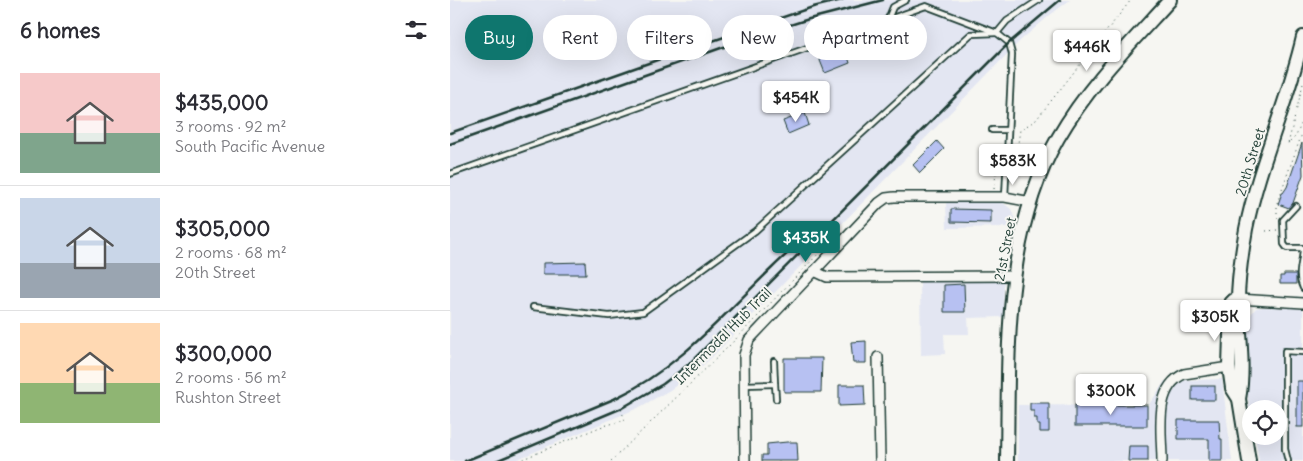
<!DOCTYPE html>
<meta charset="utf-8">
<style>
:root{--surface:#fff;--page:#f2f2f3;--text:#2b2b33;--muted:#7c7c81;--line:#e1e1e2;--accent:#0f766e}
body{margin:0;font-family:Delius,sans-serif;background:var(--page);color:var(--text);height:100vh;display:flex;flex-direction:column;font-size:19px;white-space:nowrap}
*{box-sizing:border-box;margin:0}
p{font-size:16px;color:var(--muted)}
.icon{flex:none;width:28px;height:28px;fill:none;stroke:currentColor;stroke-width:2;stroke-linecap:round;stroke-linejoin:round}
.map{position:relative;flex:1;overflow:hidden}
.details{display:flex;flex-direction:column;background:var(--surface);width:450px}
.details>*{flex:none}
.hud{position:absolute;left:15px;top:15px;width:475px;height:45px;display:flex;gap:10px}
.controls{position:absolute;left:792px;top:400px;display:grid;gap:10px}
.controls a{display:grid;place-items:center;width:45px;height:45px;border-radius:50%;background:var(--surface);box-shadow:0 5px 20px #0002;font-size:25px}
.price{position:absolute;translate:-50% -42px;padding:0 11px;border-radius:5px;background:#fff;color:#222;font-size:16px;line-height:32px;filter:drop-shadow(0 1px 2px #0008)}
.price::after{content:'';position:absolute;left:50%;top:30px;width:15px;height:11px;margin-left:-8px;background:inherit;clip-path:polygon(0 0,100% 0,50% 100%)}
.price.active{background:var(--accent);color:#fff}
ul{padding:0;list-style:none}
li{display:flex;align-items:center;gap:15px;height:125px;padding:0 20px}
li+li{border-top:1px solid var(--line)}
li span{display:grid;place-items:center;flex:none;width:140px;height:100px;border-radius:0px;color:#555}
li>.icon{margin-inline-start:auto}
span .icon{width:60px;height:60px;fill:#fffc;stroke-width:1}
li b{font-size:21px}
h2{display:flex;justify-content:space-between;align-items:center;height:60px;padding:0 20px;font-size:21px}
.chip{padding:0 18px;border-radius:22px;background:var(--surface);box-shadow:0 5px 20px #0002;font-size:18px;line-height:45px}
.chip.active{background:var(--accent);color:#fff}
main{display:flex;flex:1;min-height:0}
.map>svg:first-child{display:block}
</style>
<main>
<section class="details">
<h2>6 homes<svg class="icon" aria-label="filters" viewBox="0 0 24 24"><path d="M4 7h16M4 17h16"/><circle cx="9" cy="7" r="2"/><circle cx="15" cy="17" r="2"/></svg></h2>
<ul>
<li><span style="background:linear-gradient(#f6c9c9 60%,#7fa58c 0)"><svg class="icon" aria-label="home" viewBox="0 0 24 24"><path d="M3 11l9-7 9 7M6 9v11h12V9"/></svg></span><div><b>$435,000</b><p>3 rooms · 92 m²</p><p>South Pacific Avenue</p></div></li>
<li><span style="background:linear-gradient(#c9d6e8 65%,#9aa5b1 0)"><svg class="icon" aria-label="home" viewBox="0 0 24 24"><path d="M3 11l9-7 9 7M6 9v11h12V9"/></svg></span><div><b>$305,000</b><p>2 rooms · 68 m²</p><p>20th Street</p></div></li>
<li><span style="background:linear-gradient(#ffd9b3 60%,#8fb573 0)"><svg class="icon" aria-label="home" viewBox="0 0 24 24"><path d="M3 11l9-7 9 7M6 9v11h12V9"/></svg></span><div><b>$300,000</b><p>2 rooms · 56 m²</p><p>Rushton Street</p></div></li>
</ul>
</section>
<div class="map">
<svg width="853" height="461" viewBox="0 0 853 461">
<rect width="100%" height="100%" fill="#f6f6f2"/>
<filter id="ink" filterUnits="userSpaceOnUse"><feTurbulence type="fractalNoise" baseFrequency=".02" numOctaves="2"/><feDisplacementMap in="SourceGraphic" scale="10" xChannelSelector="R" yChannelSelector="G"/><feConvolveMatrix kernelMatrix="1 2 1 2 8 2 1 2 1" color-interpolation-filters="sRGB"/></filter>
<g filter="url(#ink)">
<g fill="#e3e6f2">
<path d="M0 0H620L600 15 571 40 262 357 249 369 220 390 188 408 63 461H0Z"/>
<path d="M552 202 561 209 565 220 563 227 497 228 496 203Z"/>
<path d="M554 280 553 317 518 318 519 334H494L495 354 471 355 470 281Z"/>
<path d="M813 307 853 308V461H809L805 436H829V409H801V417L798 398 796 320 806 308Z"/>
<path d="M772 379 782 461H568V405L698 406 715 381Z"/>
</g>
<g fill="#b7c1f2" stroke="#1f3d34">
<path d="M395 48 400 63 375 73 369 58Z"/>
<path d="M355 113 359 125 338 134 333 121Z"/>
<path d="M487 141 494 149 470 173 463 165Z"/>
<path d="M852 143 853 175 843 203 839 208 828 204 832 193H833L837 187Z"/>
<path d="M501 209 541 210V223L501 222Z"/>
<path d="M135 262 136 274H93V263Z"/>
<path d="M834 274H846V284H830V276H834Z"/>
<path d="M514 284 515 312H494V285Z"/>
<path d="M416 341V363H403L401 342Z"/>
<path d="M334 358H372L371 392H334Z"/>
<rect x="847" y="381" width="6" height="46"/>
<path d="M389 385H414L415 405 389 406Z"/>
<rect x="742" y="386" width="23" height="14"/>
<path d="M580 403H599V432H590V425H587V418H584V411H580Z"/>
<rect x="625" y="405" width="72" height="21"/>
<path d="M728 420H769L770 439H772V461H759V439H728Z"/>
<path d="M337 442H347L348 461H312V455H317V444Z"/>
<path d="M679 446H698V461H678Z"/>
</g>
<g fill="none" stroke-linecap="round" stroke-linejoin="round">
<defs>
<g id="lane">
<path d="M438 19 443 7 456 0"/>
<path d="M542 130H558"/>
<path d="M0 174 476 6 547 33 559 43 562 54 555 197"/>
<path d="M846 206 833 220 834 244 837 248H853C853 263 846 274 853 288"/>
<path d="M83 307 159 316 193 312 305 231 521 34 547 33 557 21 589 0"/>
<path d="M325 384 326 399"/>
<path d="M294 385 325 384 324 361"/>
<path d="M838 461 835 449V351L853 352"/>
</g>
<g id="street">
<path d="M364 271 377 277 564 276"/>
<path d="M788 299 853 303"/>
<path d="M428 357 430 461"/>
<path d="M295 461 294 355 299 340 429 203 436 198 444 197H555L581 202"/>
<path d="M712 461C712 433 703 388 734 374L779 367"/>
</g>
<g id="secondary">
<path d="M784 300 781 303 779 367 782 388 789 399 799 461"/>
<path d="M789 399C795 367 789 333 788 301 788 277 792 252 796 229 809 164 838 102 853 37"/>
<path d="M557 461C559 352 552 236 608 138 638 86 680 44 720 0"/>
</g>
</defs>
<use href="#lane" stroke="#1f3d34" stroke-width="8"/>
<use href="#street" stroke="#1f3d34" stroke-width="12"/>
<use href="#secondary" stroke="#1f3d34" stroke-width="16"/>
<g stroke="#1f3d34" stroke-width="1" stroke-dasharray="1 4" stroke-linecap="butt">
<path d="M853 84 838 144 846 136 853 120"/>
<path d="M562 170 564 169 570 130 586 120 681 0"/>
<path d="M544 189 546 173 550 171"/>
<path d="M827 218V203L853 131"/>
<path d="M816 231 827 230"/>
<path d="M68 461 150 427 175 420 170 407"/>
<path d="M161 461 278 347 376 246"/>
</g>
<use href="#lane" stroke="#f6f6f2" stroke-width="4.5"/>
<use href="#street" stroke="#f6f6f2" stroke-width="9"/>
<use href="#secondary" stroke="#f6f6f2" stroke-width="12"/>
<g stroke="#1f3d34" stroke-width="2.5">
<path d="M0 133 230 52 363 7 392 0"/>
<path d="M0 144 302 37 359 19 433 0"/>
<path d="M15 461 164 399C229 368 271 317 322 268 337 253 354 239 370 225"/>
<path d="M46 461 172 408 213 384 239 364 559 43 610 0"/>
</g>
</g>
</g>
<g text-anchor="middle" stroke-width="4" stroke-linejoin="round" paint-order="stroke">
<g font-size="14" fill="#1f3d34" stroke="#f6f6f2">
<text transform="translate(800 162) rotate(-73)" y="5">20th Street</text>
<text transform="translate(555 249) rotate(-79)" y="5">21st Street</text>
<text transform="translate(273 336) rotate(-45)" y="5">Intermodal Hub Trail</text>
</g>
</g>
</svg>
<div class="controls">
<a><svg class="icon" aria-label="locate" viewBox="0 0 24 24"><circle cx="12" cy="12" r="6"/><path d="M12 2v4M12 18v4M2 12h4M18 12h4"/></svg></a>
</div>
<b class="price" style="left:637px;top:72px">$446K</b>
<b class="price" style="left:346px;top:123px">$454K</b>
<b class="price" style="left:563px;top:186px">$583K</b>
<b class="price active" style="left:356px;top:263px">$435K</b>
<b class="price" style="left:765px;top:342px">$305K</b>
<b class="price" style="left:661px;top:416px">$300K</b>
<div class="hud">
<a class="chip active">Buy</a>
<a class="chip">Rent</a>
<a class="chip">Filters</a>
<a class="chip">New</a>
<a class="chip">Apartment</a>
</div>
</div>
</main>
